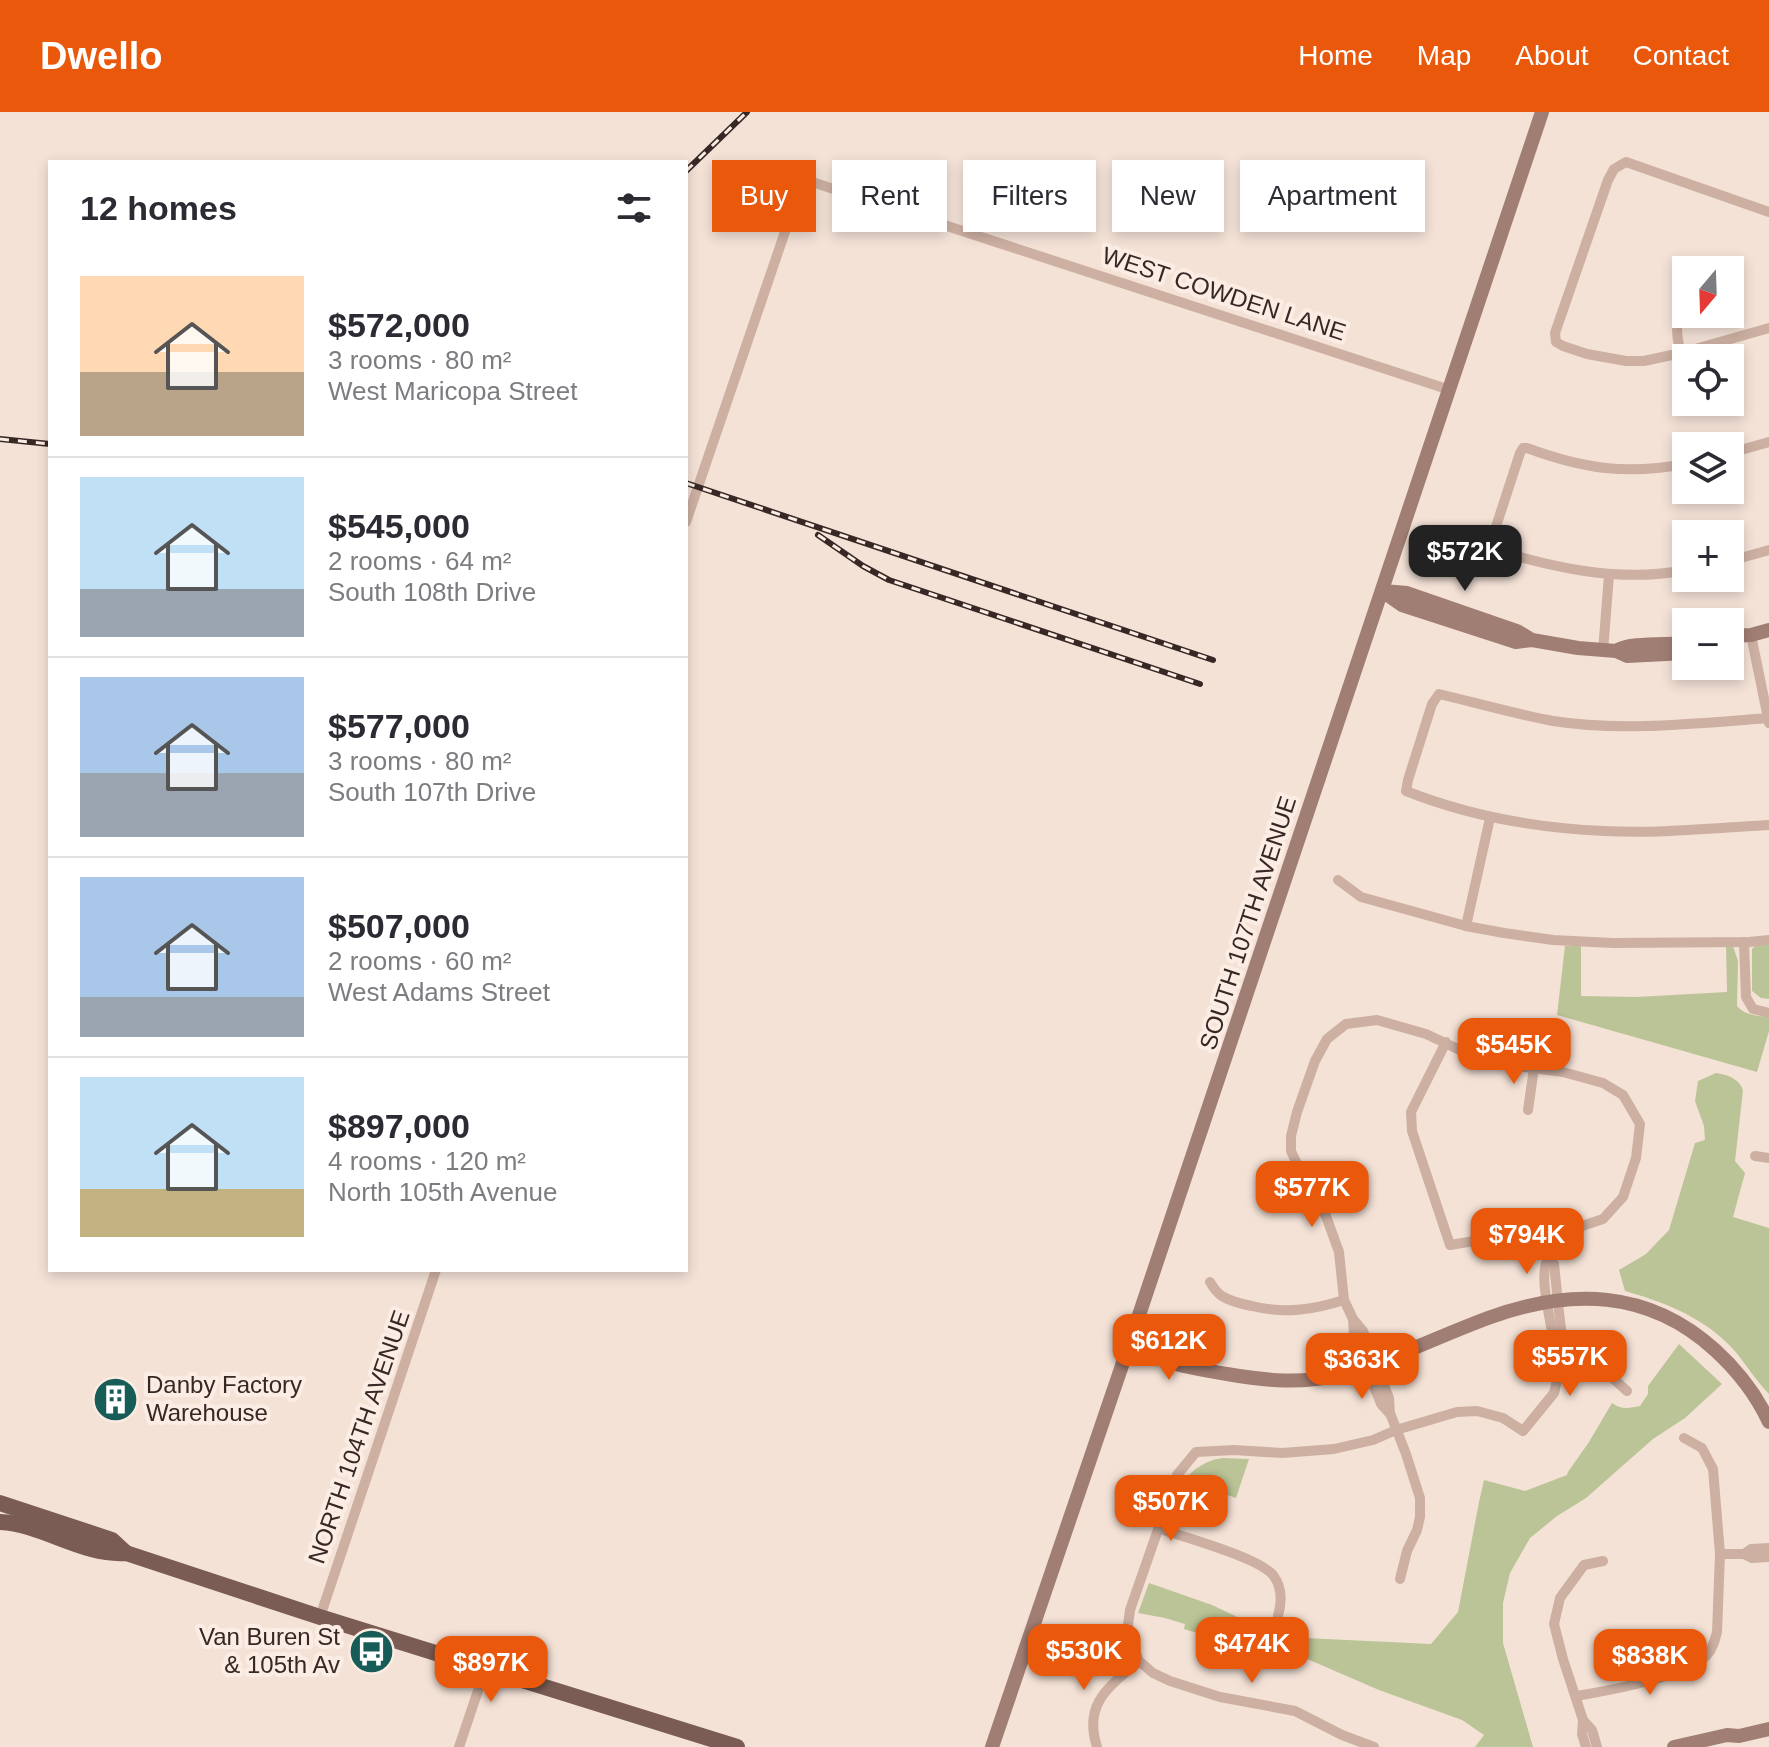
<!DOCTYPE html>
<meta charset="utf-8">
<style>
:root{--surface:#fff;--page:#f2f2f3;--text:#2b2b33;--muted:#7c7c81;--line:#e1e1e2;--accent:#ea580c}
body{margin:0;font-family:Arial,sans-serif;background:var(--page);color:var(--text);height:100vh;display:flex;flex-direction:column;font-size:30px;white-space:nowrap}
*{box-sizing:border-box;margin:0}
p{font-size:26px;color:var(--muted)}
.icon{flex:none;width:44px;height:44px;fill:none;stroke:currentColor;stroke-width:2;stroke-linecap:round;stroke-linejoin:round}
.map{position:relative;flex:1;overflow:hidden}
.details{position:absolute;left:48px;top:48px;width:640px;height:1112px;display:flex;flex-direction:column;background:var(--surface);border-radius:0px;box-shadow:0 4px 12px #0003}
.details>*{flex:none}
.top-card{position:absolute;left:712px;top:48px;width:760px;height:72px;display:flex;gap:16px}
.needle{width:52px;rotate:199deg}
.controls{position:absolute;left:1672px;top:144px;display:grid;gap:16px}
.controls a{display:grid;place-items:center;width:72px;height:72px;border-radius:0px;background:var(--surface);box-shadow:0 4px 12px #0003;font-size:40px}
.price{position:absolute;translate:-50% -68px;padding:0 18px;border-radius:16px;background:var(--accent);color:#fff;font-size:26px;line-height:52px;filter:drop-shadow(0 2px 4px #0008)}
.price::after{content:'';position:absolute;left:50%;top:48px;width:24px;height:18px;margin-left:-12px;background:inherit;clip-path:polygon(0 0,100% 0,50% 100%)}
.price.active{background:#222;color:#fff}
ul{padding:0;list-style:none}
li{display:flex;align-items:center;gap:24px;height:200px;padding:0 32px}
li+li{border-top:2px solid var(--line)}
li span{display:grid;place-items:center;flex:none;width:224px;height:160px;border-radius:0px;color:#555}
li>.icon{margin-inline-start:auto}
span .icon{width:96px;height:96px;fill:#fffc;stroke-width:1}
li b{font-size:34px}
h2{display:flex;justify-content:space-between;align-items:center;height:96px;padding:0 32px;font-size:34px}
.chip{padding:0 28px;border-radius:0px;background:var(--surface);box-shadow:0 4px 12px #0003;font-size:28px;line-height:72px}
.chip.active{background:var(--accent);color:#fff}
header{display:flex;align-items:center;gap:48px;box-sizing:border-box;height:112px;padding:0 40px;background:var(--accent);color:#fff}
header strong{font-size:38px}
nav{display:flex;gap:44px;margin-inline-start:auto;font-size:28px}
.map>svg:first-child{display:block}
</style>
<header>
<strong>Dwello</strong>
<nav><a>Home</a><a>Map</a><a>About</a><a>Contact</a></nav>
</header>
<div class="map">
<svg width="1769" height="1635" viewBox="0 0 1769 1635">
<rect width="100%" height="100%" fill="#f4e2d7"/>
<g fill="#bbc496">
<path d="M1769 832V887L1761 886 1752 879V837L1755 834Z"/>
<path d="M1726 833 1733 834 1738 849 1737 894C1744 903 1758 904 1769 905V919L1757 960 1557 903 1565 834H1581V884L1636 885 1727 880Z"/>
<path d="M1716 961C1727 963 1739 966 1743 978L1735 1049 1745 1061 1733 1105 1769 1116V1282C1753 1266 1742 1244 1725 1229 1698 1203 1660 1189 1625 1179L1619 1158 1646 1142 1669 1118 1695 1031 1705 1028 1704 1014 1695 989 1698 969Z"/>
<path d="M1679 1232 1722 1272 1685 1306 1653 1327 1586 1386 1557 1404 1530 1426 1510 1461 1503 1491V1531L1533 1635H1475L1484 1623 1462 1608 1379 1578 1298 1543 1239 1534 1184 1517 1185 1512 1165 1506 1138 1501 1149 1471 1212 1493 1280 1525 1289 1518 1305 1526 1431 1532 1458 1500 1479 1390 1484 1368 1525 1379 1567 1363 1568 1360 1589 1330 1612 1291C1621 1298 1629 1296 1640 1294L1648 1282V1274Z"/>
<path d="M1222 1346 1249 1347 1236 1386 1184 1368C1195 1356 1205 1349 1222 1346Z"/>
</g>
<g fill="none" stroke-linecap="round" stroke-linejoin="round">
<g stroke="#cdb0a2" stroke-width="10">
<path d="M1769 100 1626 50 1614 57 1608 68 1555 221 1556 230 1563 234 1587 242 1626 249H1644L1681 241 1769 216"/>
<path d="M1692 158 1694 154"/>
<path d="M1681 241C1673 215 1678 202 1686 177"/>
<path d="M1730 341 1769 330"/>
<path d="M1686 352C1626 363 1584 357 1527 336H1523L1520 341 1490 433 1492 437C1555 456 1620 471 1686 458"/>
<path d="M686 410 803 67 1450 278"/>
<path d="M1730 449 1769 438"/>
<path d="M1751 523 1769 611"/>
<path d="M1603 539 1609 463"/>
<path d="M1768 606C1699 611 1622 620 1553 609 1515 602 1477 591 1439 582L1432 592 1408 668 1406 679C1469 704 1536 716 1604 719 1658 722 1714 716 1769 713"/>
<path d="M1338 768 1361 785 1466 814 1504 821 1553 828 1613 831 1749 830 1769 828"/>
<path d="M1466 814 1490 706"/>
<path d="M1744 830 1746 885 1753 897 1769 901"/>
<path d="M1528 998 1534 956"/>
<path d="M1755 1044 1769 1046"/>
<path d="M1293 1081 1306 1071"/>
<path d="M1548 1147C1538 1162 1551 1208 1553 1227L1559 1233"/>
<path d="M1210 1170C1213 1175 1217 1181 1222 1184 1231 1190 1242 1192 1252 1194 1284 1202 1313 1198 1344 1188"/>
<path d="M1353 1207 1354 1225 1381 1292 1389 1301"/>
<path d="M1560 1256 1583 1257 1608 1262 1627 1279"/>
<path d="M1158 1416C1183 1425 1258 1445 1273 1463 1283 1476 1282 1490 1278 1504"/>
<path d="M1720 1442H1744L1752 1446 1769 1445"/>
<path d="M1744 1442 1751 1437 1769 1436"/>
<path d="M1400 1467 1407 1439 1417 1418 1420 1405V1386L1406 1342 1390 1301 1389 1286 1363 1219 1353 1207 1344 1188 1339 1140 1326 1104 1306 1071 1291 1039V1024L1297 1000 1315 949 1327 927 1346 912 1377 908 1426 922 1479 947 1509 953 1563 960 1603 971 1623 983 1640 1012 1636 1046 1623 1085 1603 1107 1582 1114 1547 1117 1450 1133 1412 1019 1411 1000 1446 930"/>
<path d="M320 1505 436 1158"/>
<path d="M1576 1584C1606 1579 1687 1565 1707 1543 1713 1536 1715 1528 1717 1520L1720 1442 1713 1357 1702 1336 1684 1326"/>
<path d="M1583 1608 1582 1622 1586 1635"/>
<path d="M459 1635 486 1555"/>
<path d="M1097 1635C1083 1591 1109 1575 1139 1549"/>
<path d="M1374 1635 1342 1623 1295 1599 1220 1585 1170 1569 1153 1561 1139 1549 1130 1527 1128 1513 1130 1498 1177 1363 1196 1340 1234 1338 1282 1341 1334 1337 1373 1328 1396 1318 1457 1300 1477 1299 1503 1306 1523 1319 1554 1281 1560 1256 1559 1233 1562 1225 1559 1200 1554 1152 1548 1147 1544 1118"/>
<path d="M1597 1635 1592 1618 1583 1608 1563 1547 1554 1512 1560 1486 1584 1453 1603 1449"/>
</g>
<g stroke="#a17e73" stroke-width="14">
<path d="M1382 479 1402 493 1516 530 1532 528 1578 536 1616 539 1627 544 1686 541"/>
<path d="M1383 479 1407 481 1517 519 1532 528"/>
<path d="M1730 524 1751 523 1769 518"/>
<path d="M1616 539C1628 530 1668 533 1686 531"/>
<path d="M1130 1230C1164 1253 1188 1255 1227 1262 1267 1269 1301 1272 1341 1263 1359 1260 1376 1252 1393 1245 1424 1232 1456 1218 1488 1206 1570 1176 1648 1177 1715 1238 1738 1259 1756 1282 1769 1310"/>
<path d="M1131 1230 1152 1232 1206 1253"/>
<path d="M992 1635 1130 1230 1542 0"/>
<path d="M1674 1635 1727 1623 1739 1624 1769 1617"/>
</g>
<g stroke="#7a5c55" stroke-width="16">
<path d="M0 1391 112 1428 126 1441"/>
<path d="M0 1410C43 1412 82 1444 126 1441L320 1505 737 1635"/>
</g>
<defs>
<g id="rail">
<path d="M686 59 747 0"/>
<path d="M0 327 50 332"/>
<path d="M686 371 1213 548"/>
<path d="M818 423 863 454 889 468 1200 572"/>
</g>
</defs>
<use href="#rail" stroke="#372825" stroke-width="6"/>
<use href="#rail" stroke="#fbede4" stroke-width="3" stroke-dasharray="9" stroke-linecap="butt"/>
</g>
<defs>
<symbol id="building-disc" viewBox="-11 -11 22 22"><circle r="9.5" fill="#175c57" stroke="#fbede4"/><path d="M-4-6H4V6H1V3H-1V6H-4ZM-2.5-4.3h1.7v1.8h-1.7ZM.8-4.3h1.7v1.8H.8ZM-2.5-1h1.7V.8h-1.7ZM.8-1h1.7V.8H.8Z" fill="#fff"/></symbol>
<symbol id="bus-disc" viewBox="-11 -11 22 22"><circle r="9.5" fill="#175c57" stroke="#fbede4"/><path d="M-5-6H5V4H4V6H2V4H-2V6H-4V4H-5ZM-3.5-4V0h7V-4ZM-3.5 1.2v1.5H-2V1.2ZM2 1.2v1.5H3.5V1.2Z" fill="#fff"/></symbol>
</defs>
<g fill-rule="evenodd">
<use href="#building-disc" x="90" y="1262" width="51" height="51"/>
<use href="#bus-disc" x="346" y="1514" width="51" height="51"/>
</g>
<g text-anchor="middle" stroke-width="8" stroke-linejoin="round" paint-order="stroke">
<g font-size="24" fill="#372825" stroke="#fbede4">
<text transform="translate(1224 182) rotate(18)" y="8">WEST COWDEN LANE</text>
<text transform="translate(1248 811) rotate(-72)" y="8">SOUTH 107TH AVENUE</text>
<text transform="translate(359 1325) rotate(-71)" y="8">NORTH 104TH AVENUE</text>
</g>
<g font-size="24" fill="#372825" stroke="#fbede4" text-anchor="start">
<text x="146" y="1281">Danby Factory<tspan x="146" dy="28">Warehouse</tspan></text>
<text x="340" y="1533" text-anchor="end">Van Buren St<tspan x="340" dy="28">&amp; 105th Av</tspan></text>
</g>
</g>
</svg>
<div class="controls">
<a><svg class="needle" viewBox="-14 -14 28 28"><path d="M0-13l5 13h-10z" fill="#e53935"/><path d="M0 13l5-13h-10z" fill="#7c7c81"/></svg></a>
<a><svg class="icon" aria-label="locate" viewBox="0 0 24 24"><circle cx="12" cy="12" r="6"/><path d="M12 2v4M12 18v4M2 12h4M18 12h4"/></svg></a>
<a><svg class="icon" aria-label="layers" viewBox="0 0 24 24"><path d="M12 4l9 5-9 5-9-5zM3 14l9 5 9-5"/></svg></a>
<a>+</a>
<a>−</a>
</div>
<b class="price active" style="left:1465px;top:481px">$572K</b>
<b class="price" style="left:1514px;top:974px">$545K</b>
<b class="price" style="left:1312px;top:1117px">$577K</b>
<b class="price" style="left:1527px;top:1164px">$794K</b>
<b class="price" style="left:1169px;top:1270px">$612K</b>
<b class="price" style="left:1570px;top:1286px">$557K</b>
<b class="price" style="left:1362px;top:1289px">$363K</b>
<b class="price" style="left:1171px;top:1431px">$507K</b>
<b class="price" style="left:1252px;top:1573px">$474K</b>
<b class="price" style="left:1084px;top:1580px">$530K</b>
<b class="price" style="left:1650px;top:1585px">$838K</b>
<b class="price" style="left:491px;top:1592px">$897K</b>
<div class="top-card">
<a class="chip active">Buy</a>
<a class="chip">Rent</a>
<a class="chip">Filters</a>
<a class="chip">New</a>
<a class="chip">Apartment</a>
</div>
<section class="details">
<h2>12 homes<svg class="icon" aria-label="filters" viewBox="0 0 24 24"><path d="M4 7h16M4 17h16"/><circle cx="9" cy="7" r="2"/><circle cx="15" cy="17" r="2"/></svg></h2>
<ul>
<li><span style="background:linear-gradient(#ffd9b3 60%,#b9a48a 0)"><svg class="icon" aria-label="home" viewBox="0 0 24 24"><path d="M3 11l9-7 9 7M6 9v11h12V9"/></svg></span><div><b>$572,000</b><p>3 rooms · 80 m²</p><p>West Maricopa Street</p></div></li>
<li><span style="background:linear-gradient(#bfe0f5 70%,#9aa5b1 0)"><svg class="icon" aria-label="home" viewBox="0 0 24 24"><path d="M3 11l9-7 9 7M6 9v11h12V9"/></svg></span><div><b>$545,000</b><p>2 rooms · 64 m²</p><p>South 108th Drive</p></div></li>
<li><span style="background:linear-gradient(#a9c7e8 60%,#9aa5b1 0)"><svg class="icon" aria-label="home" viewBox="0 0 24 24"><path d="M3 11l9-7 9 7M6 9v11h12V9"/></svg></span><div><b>$577,000</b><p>3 rooms · 80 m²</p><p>South 107th Drive</p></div></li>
<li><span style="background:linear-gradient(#a9c7e8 75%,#9aa5b1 0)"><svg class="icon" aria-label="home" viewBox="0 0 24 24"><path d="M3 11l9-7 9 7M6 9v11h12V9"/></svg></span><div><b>$507,000</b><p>2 rooms · 60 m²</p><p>West Adams Street</p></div></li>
<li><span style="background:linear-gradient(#bfe0f5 70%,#c2b280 0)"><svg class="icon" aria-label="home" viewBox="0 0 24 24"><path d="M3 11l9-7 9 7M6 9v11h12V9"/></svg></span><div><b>$897,000</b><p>4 rooms · 120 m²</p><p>North 105th Avenue</p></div></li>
</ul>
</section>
</div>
